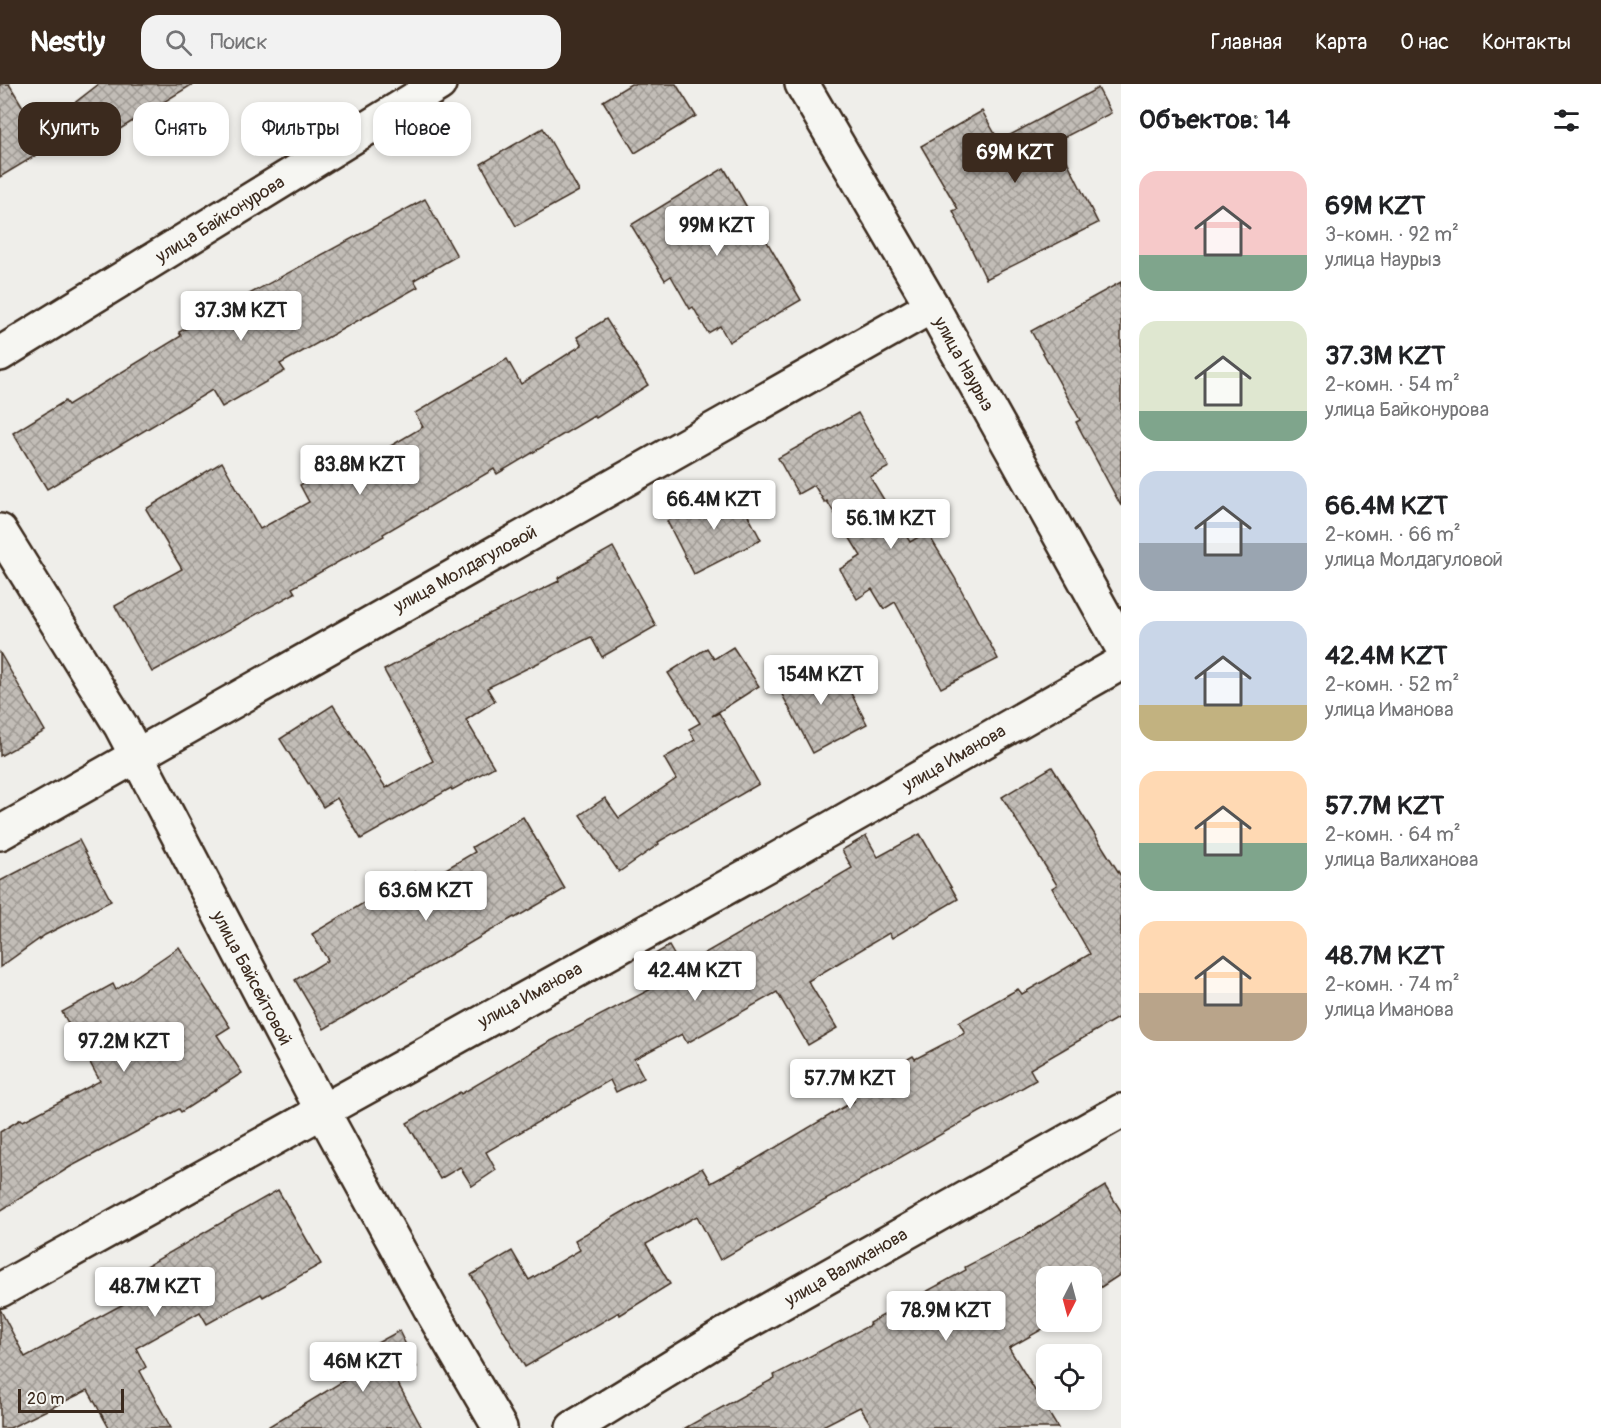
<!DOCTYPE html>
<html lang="ru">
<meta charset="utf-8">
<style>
:root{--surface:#fff;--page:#f2f2f2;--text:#202124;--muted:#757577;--accent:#3b2a1e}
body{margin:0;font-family:Pangolin,sans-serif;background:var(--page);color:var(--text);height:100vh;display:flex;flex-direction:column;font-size:22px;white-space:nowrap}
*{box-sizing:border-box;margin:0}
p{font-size:20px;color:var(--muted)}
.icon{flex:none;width:33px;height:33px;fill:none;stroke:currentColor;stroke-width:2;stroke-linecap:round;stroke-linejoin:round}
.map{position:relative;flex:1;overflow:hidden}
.panel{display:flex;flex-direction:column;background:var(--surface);width:480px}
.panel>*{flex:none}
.top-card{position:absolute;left:18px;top:18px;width:570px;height:54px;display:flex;gap:12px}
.needle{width:39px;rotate:186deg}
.controls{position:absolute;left:1036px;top:1182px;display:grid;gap:12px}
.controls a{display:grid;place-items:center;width:66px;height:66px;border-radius:12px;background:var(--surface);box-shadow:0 3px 9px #0003;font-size:30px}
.scale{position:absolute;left:18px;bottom:15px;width:106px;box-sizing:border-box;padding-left:6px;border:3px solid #3b2a1e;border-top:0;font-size:16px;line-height:21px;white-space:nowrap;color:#3b2a1e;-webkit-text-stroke:4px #f6f6f2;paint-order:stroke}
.price{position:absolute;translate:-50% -51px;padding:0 14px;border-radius:6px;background:#fff;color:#222;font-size:20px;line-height:39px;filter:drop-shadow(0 2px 3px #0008)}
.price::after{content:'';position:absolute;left:50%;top:36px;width:18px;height:14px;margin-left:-9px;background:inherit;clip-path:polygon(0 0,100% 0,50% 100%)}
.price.current{background:var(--accent);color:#fff}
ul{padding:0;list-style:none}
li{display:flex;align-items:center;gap:18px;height:150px;padding:0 18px}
li span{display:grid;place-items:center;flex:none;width:168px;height:120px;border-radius:18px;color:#555}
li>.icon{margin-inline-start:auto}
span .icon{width:72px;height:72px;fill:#fffc;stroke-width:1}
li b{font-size:26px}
h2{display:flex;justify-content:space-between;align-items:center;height:72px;padding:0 18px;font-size:26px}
.chip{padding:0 21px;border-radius:18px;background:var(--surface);box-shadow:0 3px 9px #0003;font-size:21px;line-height:54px}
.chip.current{background:var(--accent);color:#fff}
header{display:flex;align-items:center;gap:36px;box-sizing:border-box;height:84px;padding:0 30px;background:var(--accent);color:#fff}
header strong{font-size:28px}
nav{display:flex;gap:33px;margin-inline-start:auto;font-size:21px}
.search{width:420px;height:54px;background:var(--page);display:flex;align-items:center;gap:15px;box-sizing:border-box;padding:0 21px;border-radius:18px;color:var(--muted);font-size:22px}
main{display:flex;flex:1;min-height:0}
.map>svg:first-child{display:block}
</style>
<header>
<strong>Nestly</strong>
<div class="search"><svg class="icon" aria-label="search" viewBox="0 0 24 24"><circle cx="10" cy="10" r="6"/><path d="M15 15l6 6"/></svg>Поиск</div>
<nav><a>Главная</a><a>Карта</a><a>О нас</a><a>Контакты</a></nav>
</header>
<main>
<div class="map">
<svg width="1121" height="1344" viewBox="0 0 1121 1344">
<defs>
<pattern id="building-cross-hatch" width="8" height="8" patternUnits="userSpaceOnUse" patternTransform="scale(1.5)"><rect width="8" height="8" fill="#c2bdb7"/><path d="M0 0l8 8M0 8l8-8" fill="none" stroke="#9f9a94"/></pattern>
</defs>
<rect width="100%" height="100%" fill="#efeeea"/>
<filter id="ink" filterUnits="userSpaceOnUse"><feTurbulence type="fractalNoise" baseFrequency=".0167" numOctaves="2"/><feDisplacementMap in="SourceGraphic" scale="12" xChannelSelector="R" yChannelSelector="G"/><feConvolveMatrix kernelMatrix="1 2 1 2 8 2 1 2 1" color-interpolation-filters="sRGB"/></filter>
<g filter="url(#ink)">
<g fill="url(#building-cross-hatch)" stroke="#3b2a1e" stroke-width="1.5">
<path d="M0 0H9L48 64 0 93Z"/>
<path d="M99 0H193L86 66 59 31Z"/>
<path d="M631 0H676L696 32 635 69 603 17Z"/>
<path d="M1098 4 1111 29 1057 57 1098 139 986 195 953 127 958 125 921 62 982 27 999 57Z"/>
<path d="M543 44 579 107 516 142 481 80Z"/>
<path d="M724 84 801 216 729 258 720 242 708 249 693 223 690 225 671 192 665 196 631 141Z"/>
<path d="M425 115 457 172 414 196 418 203 280 280 285 287 222 323 212 306 47 405 13 349 65 317 68 321 181 252 179 248Z"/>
<path d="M1121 198V422L1076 338 1080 336 1031 247Z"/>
<path d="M606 235 648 301 596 334 594 332 497 390 494 385 383 450 384 452 292 504 295 509 152 588 115 522 182 485 146 425 222 378 260 445 309 418 300 401 342 377 348 387 423 343 415 329 507 275 521 300 582 261 577 253Z"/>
<path d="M858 329 889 383 870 393 910 458 927 448 955 494 998 575 941 604 895 518 884 525 872 505 857 515 840 485 861 472 827 417 825 419 814 401 798 410 778 374Z"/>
<path d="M733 403 761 456 694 490 667 437Z"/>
<path d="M613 463 656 542 602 573 591 553 487 604 495 617 466 636 494 683 452 706 451 704 361 755 337 714 323 723 280 655 333 621 386 704 433 677 384 586 481 535 559 497 558 494Z"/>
<path d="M733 563 759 602 712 632 719 629 759 700 658 758 659 760 619 788 580 731 605 714 619 734 676 695 664 674 695 656 689 645 700 639 668 589 707 564 714 575Z"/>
<path d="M0 569 45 647 0 672Z"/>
<path d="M817 577 828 597 841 590 867 640 813 669 776 599Z"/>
<path d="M1052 683 1121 792V932L1030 985 1036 996 720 1176 697 1132 646 1160 670 1200 620 1231 619 1228 525 1283 471 1191 512 1167 529 1196 580 1166 575 1156 636 1120 702 1084 711 1099 740 1083 741 1084 854 1017 849 1009 913 972 915 975 965 949 959 938 1018 905 1022 910 1090 870 1052 804 1057 801 1002 713Z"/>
<path d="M523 733 565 805 515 834 514 833 324 945 295 896 328 876 312 850 415 788 422 799 475 768 472 763Z"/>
<path d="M920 750 958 815 892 854 889 849 808 897 837 944 808 961 777 908 687 959 682 950 634 975 644 994 616 1008 610 996 486 1068 496 1086 472 1102 460 1083 440 1095 407 1039 460 1008 461 1010 547 959 655 903 641 878 669 862 681 883 852 784 842 766 866 752 878 773Z"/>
<path d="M79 756 111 817 45 851 0 883V797Z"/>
<path d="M179 863 230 943 217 951 242 989 181 1028 179 1025 70 1083 0 1127V1048L21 1035 23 1037 100 997 62 928 113 900 116 906Z"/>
<path d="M1105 1102 1121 1127V1190L1092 1209V1192H1047V1238H1055L1009 1264 1058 1344H873L860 1323 819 1344H685L775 1294 774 1291 870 1241 869 1239 966 1186 965 1183 1025 1152Z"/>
<path d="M278 1106 321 1180 263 1213 261 1210 207 1240 200 1228 136 1264 146 1283 140 1287 171 1344H109L88 1306 10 1344H0V1225L25 1273 142 1210 131 1191Z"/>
<path d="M399 1247 417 1283 395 1294 422 1344H266L345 1296 337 1281Z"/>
</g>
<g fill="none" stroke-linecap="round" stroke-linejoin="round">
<defs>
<g id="minor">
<path d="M802 0 932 222 1121 561"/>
<path d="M0 270 439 0"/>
<path d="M0 447 121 642 322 1026 434 1231 500 1344"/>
<path d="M0 749 932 222"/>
<path d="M0 1206 774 777 1121 579"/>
<path d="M573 1344 726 1250 1121 1027"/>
</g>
</defs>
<use href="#minor" stroke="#3b2a1e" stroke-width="38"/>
<use href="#minor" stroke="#f6f6f2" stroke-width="33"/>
</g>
</g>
<g text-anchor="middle" stroke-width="4.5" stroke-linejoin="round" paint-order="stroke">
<g font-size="18" fill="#3b2a1e" stroke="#f6f6f2">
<text transform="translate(220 135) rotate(-32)" y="6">улица Байконурова</text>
<text transform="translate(964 280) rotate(61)" y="6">улица Наурыз</text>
<text transform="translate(465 485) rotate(-29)" y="6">улица Молдагуловой</text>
<text transform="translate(954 674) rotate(-30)" y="6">улица Иманова</text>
<text transform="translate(252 894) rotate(62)" y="6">улица Байсейтовой</text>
<text transform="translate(530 911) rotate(-29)" y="6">улица Иманова</text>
<text transform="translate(846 1183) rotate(-30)" y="6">улица Валиханова</text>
</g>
</g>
</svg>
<div class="controls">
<a><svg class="needle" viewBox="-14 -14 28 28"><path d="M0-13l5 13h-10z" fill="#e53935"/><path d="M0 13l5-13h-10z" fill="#757577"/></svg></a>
<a><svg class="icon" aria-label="locate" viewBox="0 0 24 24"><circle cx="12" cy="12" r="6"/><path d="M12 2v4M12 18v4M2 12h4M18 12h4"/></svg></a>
</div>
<div class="scale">20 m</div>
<b class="price current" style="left:1015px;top:100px">69M KZT</b>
<b class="price" style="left:717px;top:173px">99M KZT</b>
<b class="price" style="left:241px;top:258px">37.3M KZT</b>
<b class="price" style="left:360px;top:412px">83.8M KZT</b>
<b class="price" style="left:714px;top:447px">66.4M KZT</b>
<b class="price" style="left:891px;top:466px">56.1M KZT</b>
<b class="price" style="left:821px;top:622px">154M KZT</b>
<b class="price" style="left:426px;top:838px">63.6M KZT</b>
<b class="price" style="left:695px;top:918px">42.4M KZT</b>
<b class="price" style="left:124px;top:989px">97.2M KZT</b>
<b class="price" style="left:850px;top:1026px">57.7M KZT</b>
<b class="price" style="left:155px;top:1234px">48.7M KZT</b>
<b class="price" style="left:946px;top:1258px">78.9M KZT</b>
<b class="price" style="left:363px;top:1309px">46M KZT</b>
<div class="top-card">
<a class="chip current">Купить</a>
<a class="chip">Снять</a>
<a class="chip">Фильтры</a>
<a class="chip">Новое</a>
</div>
</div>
<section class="panel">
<h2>Объектов: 14<svg class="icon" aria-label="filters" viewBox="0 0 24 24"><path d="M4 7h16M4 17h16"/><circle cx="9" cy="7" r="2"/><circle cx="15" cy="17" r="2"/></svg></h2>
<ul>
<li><span style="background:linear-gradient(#f6c9c9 70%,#7fa58c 0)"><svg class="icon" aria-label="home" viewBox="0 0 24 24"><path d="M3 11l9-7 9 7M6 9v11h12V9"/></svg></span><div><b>69M KZT</b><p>3-комн. · 92 m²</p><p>улица Наурыз</p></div></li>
<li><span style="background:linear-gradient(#dfe7d0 75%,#7fa58c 0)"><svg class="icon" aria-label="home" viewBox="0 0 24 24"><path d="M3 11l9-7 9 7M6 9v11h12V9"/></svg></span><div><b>37.3M KZT</b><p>2-комн. · 54 m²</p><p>улица Байконурова</p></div></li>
<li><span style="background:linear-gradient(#c9d6e8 60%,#9aa5b1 0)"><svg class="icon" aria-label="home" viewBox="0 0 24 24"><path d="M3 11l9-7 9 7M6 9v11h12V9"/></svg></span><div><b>66.4M KZT</b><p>2-комн. · 66 m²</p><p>улица Молдагуловой</p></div></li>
<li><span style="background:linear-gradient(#c9d6e8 70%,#c2b280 0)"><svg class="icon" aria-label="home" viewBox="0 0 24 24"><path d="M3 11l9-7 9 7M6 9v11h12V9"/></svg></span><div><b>42.4M KZT</b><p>2-комн. · 52 m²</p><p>улица Иманова</p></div></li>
<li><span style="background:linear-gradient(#ffd9b3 60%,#7fa58c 0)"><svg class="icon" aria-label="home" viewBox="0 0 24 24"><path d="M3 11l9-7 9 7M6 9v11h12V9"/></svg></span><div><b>57.7M KZT</b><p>2-комн. · 64 m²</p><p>улица Валиханова</p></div></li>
<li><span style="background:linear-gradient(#ffd9b3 60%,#b9a48a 0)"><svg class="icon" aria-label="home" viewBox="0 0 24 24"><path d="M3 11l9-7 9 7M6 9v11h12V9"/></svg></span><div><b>48.7M KZT</b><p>2-комн. · 74 m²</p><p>улица Иманова</p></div></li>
</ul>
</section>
</main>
